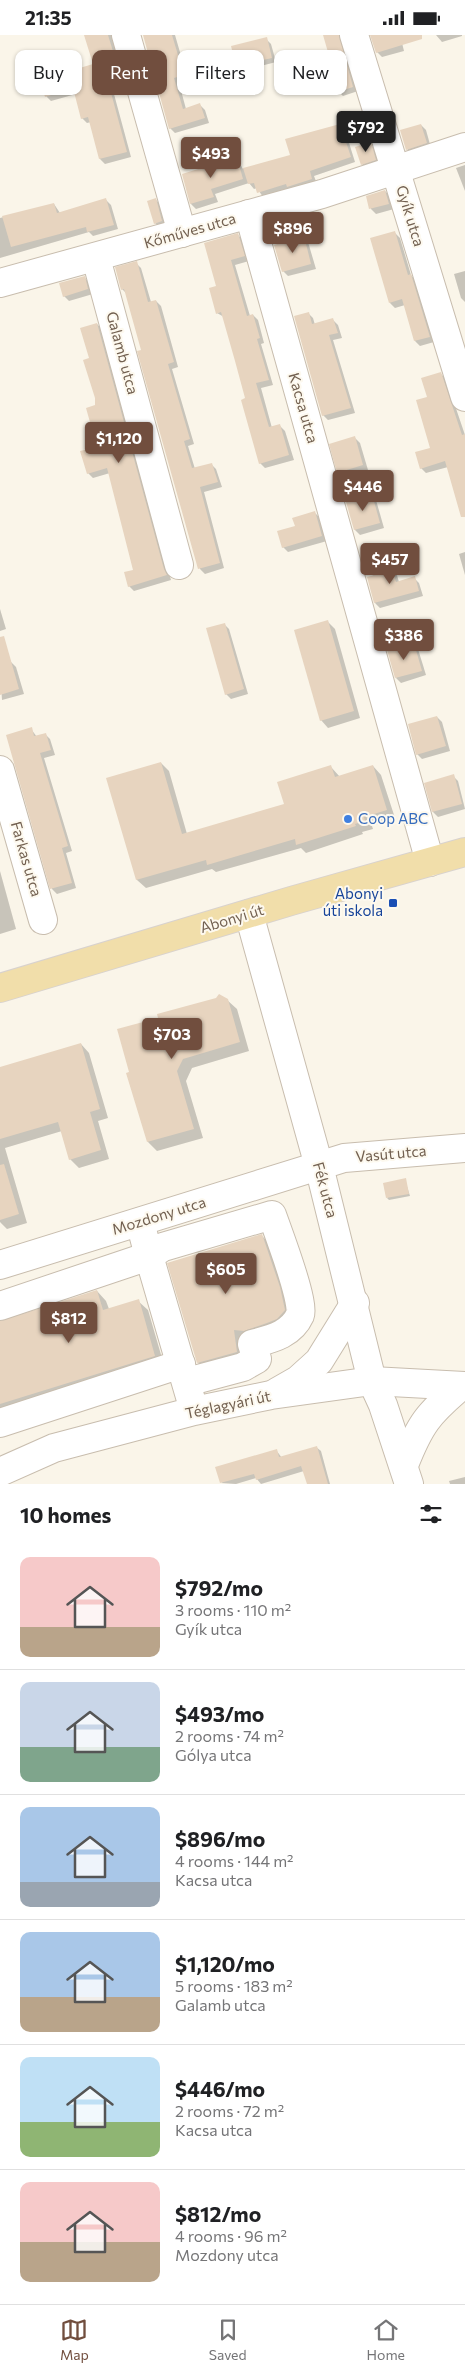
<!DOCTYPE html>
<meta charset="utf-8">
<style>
:root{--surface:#fff;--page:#f6f6f6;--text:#202124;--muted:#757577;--line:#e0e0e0;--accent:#714e3e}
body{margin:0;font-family:Commissioner,sans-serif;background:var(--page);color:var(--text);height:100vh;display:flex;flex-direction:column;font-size:19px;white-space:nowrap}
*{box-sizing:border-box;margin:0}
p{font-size:16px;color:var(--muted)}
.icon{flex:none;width:28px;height:28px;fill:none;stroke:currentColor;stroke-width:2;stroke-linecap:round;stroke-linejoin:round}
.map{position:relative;height:1449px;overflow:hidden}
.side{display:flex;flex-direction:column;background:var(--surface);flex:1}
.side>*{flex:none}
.top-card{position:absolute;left:15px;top:15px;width:435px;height:45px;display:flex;gap:10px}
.price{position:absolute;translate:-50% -42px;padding:0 11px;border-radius:5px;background:var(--accent);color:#fff;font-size:16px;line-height:32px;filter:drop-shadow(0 1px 2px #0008)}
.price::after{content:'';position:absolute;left:50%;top:30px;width:15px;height:11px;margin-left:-8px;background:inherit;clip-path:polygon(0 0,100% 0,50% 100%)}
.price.current{background:#222;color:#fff}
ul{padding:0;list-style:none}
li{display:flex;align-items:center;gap:15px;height:125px;padding:0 20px}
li+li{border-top:1px solid var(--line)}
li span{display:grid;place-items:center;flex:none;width:140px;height:100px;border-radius:10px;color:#555}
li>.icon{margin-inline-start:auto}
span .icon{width:60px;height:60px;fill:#fffc;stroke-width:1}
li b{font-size:21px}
h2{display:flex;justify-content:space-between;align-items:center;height:60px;padding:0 20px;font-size:21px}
.chip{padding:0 18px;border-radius:10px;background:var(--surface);box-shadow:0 1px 4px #0004;font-size:18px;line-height:45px}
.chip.current{background:var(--accent);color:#fff}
.status{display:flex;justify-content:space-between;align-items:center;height:35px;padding:0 25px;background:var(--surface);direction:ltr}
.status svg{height:14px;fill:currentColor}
.dock{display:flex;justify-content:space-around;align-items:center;height:70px;border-top:1px solid var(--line);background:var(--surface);font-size:14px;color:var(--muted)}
.dock a{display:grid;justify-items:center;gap:2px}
.dock .current{color:var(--accent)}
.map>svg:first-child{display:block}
</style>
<div class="status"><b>21:35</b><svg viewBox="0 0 49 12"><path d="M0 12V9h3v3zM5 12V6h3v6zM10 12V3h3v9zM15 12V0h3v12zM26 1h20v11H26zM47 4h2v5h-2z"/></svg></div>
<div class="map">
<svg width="465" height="1449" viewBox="0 0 465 1449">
<rect width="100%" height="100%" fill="#faf5e9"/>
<g fill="#0003">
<path d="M86 0H112L124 44 111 48 131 122 105 129 100 124 91 87 87 88 82 83 76 59 51 66 46 61 94 30Z"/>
<path d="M144 0H175L188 45 179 48 186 74 200 70 205 75 209 88 175 98 170 93Z"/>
<path d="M324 0H344L358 56 343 61 338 56 334 32Z"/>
<path d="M371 0H400L404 16 382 22 377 17Z"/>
<path d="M436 0H462V1L442 7Z"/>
<path d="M266 4 271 9 276 27 242 36 237 31 233 12Z"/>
<path d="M340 90 345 95 355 127 314 141 317 149 263 162 257 153 254 154 249 148 215 159 218 167 196 174 191 169 183 140 237 124 243 134 292 121Z"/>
<path d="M421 90 426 95 431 113 412 119 407 114Z"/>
<path d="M370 109 375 114 380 130 367 134 362 129Z"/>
<path d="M465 130V156L456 133Z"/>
<path d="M385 156 390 161 394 174 376 179 371 174 367 162Z"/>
<path d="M106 165 111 170 118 194 93 201 89 197 0 223V183L54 169 60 178Z"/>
<path d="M156 165 161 170 167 191 160 193 155 188Z"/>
<path d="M395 198 400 203 411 240 415 245 434 307 420 311 415 306 405 270 395 273 390 268Z"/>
<path d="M238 200 243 205 249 226 235 230 250 281 253 280 258 285 264 308 261 309 273 350 261 353 272 393 280 391 285 396 294 425 265 433 260 428 246 364 224 282 217 278 218 252Z"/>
<path d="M303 202 308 207 316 234 288 241 283 236Z"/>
<path d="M136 228 141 233 151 267 156 266 161 271 178 332 172 334 194 409 188 411 195 434 211 429 216 434 222 452 204 457 224 533 205 539 200 534 139 317 143 315 126 258 122 254Z"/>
<path d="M465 236V267L461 263 454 239Z"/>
<path d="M84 242 89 247 93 259 69 266 64 261Z"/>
<path d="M308 278 313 283 315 290 333 285 338 290 342 303 333 305 355 378 328 385 323 380Z"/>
<path d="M97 289 102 294 171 545 134 556 129 551 134 536 110 438 93 443 88 438 99 412 97 371 90 324Z"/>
<path d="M441 339 446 344 465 400V470L448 432 426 438 421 433 432 414 428 363Z"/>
<path d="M355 403 360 408 368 435 344 442 339 437Z"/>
<path d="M371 460 376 465 384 493 360 500 355 495 347 467Z"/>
<path d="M315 478 320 483 327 506 288 517 283 512 296 492Z"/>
<path d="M465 517V540L459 519Z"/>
<path d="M391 532 396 537 399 547 414 543 419 548 423 561 380 573 375 568 368 543Z"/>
<path d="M0 574 6 594 0 596Z"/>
<path d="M327 586 335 594 360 683 328 693 321 685Z"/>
<path d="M224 589 229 594 248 659 231 664 226 659Z"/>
<path d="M413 609 418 614 426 640 401 648 396 643Z"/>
<path d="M11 627 16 632 24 659 2 665 0 630Z"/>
<path d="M437 682 442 687 450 716 422 724 417 719Z"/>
<path d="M31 694 37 702 45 699 50 704 55 720 44 723 72 816 66 818 76 853 57 859 52 854 8 701Z"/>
<path d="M161 728 169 736 187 799 285 770 331 732 340 742 373 731 381 740 395 783 372 791 373 794 362 797 363 799 306 818 301 813 216 837 212 834 146 853 137 845 108 744Z"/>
<path d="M453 741 458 746 465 774 438 782 433 777 426 749Z"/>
<path d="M0 836 16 894 0 899Z"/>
<path d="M227 965 237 974 249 1016 192 1033 186 1046 203 1103 157 1116 148 1107 127 1039Z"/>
<path d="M81 1009 89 1018 108 1083 98 1086 109 1124 79 1133 70 1124 62 1096 5 1113 27 1188 7 1194 0 1187V1033Z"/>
<path d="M405 1145 410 1161 389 1165 387 1163Z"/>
<path d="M262 1201 271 1210 292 1275 246 1326 207 1337 198 1328Z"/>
<path d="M97 1256 106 1266 109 1274 138 1266 148 1275 164 1330 0 1380V1287Z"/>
<path d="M316 1412 321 1416 330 1449H308L304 1436 261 1449 256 1443 236 1449 221 1448 276 1415 282 1423Z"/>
<path d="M465 1442V1449H450L449 1446Z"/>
</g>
<g fill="#e7d4bf">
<path d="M84 0H108L120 39 107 43 127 117 99 124 88 82 81 84 73 53 45 62 40 45 93 29Z"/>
<path d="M143 0H172L184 40 174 43 183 74 200 68 205 83 169 94Z"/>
<path d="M323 0H339L353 52 337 57 329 32 332 31Z"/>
<path d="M370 0H422V4L376 18Z"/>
<path d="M267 2 272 23 236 31 231 11Z"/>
<path d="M340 89 351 122 310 136 312 144 287 152 286 149 257 158 254 148 248 149 243 133 290 120 285 104Z"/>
<path d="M421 89 427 108 406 115 400 95Z"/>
<path d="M371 107 376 125 361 130 355 112Z"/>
<path d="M237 122 243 144 211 154 214 162 190 169 182 139Z"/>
<path d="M385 155 389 169 369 174 366 161Z"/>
<path d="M106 163 114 190 87 197 86 192 11 212 2 181 54 168 57 178Z"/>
<path d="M156 163 162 186 154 189 147 166Z"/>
<path d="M395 196 408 240 411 239 430 302 414 306 402 264 389 268 370 203Z"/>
<path d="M238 198 245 221 231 225 247 281 253 279 260 303 257 304 269 345 256 348 269 392 280 389 289 420 259 429 241 365 245 363 235 326 221 277 216 279 209 253 216 251 204 208Z"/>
<path d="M304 201 311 229 282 237 274 210Z"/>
<path d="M137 226 148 267 156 265 174 327 168 329 190 404 184 406 192 433 212 428 218 447 200 452 220 528 198 534 137 316 141 315 124 254 121 255 115 232Z"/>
<path d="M85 241 88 254 63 262 59 248Z"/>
<path d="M309 277 312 289 333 283 338 298 329 300 351 373 322 381 294 281Z"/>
<path d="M97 288 164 534 167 540 128 552 124 537 133 535 107 433 87 439 80 416 97 412 86 373 95 370V363L83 325 89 323 80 293Z"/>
<path d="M441 337 462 400 465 399V482H461L445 426 420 434 415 417 430 413 416 365 427 362 421 343Z"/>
<path d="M355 401 363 430 337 438 329 409Z"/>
<path d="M372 459 380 488 354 495 346 467Z"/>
<path d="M315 476 322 501 282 513 277 496 295 491 292 483Z"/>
<path d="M391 531 396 547 415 541 419 556 374 568 367 542 375 540 373 536Z"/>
<path d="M328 585 354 676 320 686 294 595Z"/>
<path d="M225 588 244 654 225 660 206 593Z"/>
<path d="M4 601 19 654 0 660V602Z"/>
<path d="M414 608 422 636 395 643 387 615Z"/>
<path d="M437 681 446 711 416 720 408 689Z"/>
<path d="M32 692 34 701 46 698 51 715 40 718 68 811 62 813 72 848 50 854 6 700Z"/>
<path d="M161 727 182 799 284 769 277 747 331 730 335 742 373 730 387 775 364 782 365 786 355 789 356 791 296 810 295 804 207 830 206 825 136 845 106 743Z"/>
<path d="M454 739 462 769 432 777 424 748Z"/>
<path d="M219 959 228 964 240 1007 183 1024 177 1036 194 1094 147 1107 126 1038 129 1037 117 994 158 983 157 979 216 963Z"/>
<path d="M81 1008 100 1074 90 1077 101 1115 69 1125 58 1087 0 1104V1032Z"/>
<path d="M4 1129 19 1179 0 1185V1130Z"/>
<path d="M406 1143 409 1159 386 1163 383 1148Z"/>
<path d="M262 1199 280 1252 285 1275 277 1284 267 1288 244 1296 234 1295 237 1317 197 1328 167 1228Z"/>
<path d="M97 1255 103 1275 139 1264 155 1321 0 1369V1286Z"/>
<path d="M317 1411 328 1449H307L301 1431 256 1445 254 1439 220 1448 215 1432 277 1414 279 1422Z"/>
</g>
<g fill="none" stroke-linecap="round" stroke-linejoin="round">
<defs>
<g id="minor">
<path d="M126 0 182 198"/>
<path d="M354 0 465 362"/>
<path d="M249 179 430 827"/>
<path d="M96 223 179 530"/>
<path d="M0 248 322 159 465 112"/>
<path d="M0 735 43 885"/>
<path d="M249 879 319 1131 372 1346 383 1370 409 1449"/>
<path d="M140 1187 149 1221 163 1212 272 1180C278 1197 305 1268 300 1280 291 1300 270 1304 252 1309L257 1324 243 1332 187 1347"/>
<path d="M0 1230 344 1123 465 1113"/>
<path d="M0 1271 149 1221 191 1365"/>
<path d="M277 1357 298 1345 319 1326 355 1268"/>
<path d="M0 1388 181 1329"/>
<path d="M404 1430C420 1389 428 1379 461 1351"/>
<path d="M0 1437 54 1413 194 1376 271 1360 372 1346 465 1351"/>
</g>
<path id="major" d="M0 953 291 866 465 817"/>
</defs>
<use href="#minor" stroke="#c8bdae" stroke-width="30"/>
<use href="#major" stroke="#d8d2ce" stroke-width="30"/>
<use href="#minor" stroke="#fff" stroke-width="28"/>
<use href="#major" stroke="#f1deaa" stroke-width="28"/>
</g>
<circle fill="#3f7fe0" stroke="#fdf9ef" stroke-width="2" cx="348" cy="784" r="5"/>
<rect fill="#1a4fb4" stroke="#fdf9ef" stroke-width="2" x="388" y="863" width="10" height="10" rx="2.5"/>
<g text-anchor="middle" stroke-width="4" stroke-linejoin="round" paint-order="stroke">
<g font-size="15" fill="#726050" stroke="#fdf9ef">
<text transform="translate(410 181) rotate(73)" y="5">Gyík utca</text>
<text transform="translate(190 196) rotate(-16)" y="5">Kőműves utca</text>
<text transform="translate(122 318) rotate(75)" y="5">Galamb utca</text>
<text transform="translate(303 373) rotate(74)" y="5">Kacsa utca</text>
<text transform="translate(26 824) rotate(74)" y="5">Farkas utca</text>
<text transform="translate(232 884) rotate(-17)" y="5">Abonyi út</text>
<text transform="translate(391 1119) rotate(-5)" y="5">Vasút utca</text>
<text transform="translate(325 1155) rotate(75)" y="5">Fék utca</text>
<text transform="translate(159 1181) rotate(-17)" y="5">Mozdony utca</text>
<text transform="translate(228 1370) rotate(-12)" y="5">Téglagyári út</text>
</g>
<g font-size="15" fill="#366cbe" stroke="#fdf9ef" text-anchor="start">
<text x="358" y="789">Coop ABC</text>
</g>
<g font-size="15" fill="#164399" stroke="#fdf9ef" text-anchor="end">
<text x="383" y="864">Abonyi<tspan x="383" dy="17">úti iskola</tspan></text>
</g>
</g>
</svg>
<b class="price current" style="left:366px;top:118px">$792</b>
<b class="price" style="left:211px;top:144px">$493</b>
<b class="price" style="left:293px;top:219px">$896</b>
<b class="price" style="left:119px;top:429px">$1,120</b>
<b class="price" style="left:363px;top:477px">$446</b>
<b class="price" style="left:390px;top:550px">$457</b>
<b class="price" style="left:404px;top:626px">$386</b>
<b class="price" style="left:172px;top:1025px">$703</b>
<b class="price" style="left:226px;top:1260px">$605</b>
<b class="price" style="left:69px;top:1309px">$812</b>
<div class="top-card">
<a class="chip">Buy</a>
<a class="chip current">Rent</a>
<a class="chip">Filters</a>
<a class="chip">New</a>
</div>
</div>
<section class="side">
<h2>10 homes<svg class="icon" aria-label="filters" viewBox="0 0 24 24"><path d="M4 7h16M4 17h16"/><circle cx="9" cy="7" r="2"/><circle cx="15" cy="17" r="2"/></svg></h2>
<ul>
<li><span style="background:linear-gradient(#f6c9c9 70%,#b9a48a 0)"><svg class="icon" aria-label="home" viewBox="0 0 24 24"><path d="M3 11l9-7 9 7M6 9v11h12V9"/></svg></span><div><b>$792/mo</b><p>3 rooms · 110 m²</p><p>Gyík utca</p></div></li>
<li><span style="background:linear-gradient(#c9d6e8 65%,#7fa58c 0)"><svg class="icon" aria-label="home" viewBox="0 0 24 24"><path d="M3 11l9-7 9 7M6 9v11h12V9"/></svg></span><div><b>$493/mo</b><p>2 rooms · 74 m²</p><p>Gólya utca</p></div></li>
<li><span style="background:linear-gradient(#a9c7e8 75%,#9aa5b1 0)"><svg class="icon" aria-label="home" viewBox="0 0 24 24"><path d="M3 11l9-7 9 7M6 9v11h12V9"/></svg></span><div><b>$896/mo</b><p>4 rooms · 144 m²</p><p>Kacsa utca</p></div></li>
<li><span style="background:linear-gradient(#a9c7e8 65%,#b9a48a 0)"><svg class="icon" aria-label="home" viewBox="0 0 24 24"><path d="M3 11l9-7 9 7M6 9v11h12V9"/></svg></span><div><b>$1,120/mo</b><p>5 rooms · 183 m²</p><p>Galamb utca</p></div></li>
<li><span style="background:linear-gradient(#bfe0f5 65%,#8fb573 0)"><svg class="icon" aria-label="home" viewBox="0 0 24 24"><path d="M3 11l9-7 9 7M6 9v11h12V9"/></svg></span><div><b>$446/mo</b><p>2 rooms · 72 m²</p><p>Kacsa utca</p></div></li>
<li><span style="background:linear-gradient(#f6c9c9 60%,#b9a48a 0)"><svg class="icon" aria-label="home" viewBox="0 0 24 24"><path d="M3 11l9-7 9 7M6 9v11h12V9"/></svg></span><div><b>$812/mo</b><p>4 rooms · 96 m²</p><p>Mozdony utca</p></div></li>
</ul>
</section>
<nav class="dock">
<a class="current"><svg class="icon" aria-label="map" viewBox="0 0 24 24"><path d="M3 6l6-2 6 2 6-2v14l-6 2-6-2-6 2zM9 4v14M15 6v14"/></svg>Map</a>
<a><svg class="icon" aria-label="saved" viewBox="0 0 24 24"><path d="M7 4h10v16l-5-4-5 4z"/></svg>Saved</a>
<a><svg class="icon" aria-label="home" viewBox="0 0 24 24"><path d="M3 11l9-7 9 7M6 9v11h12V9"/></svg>Home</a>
</nav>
